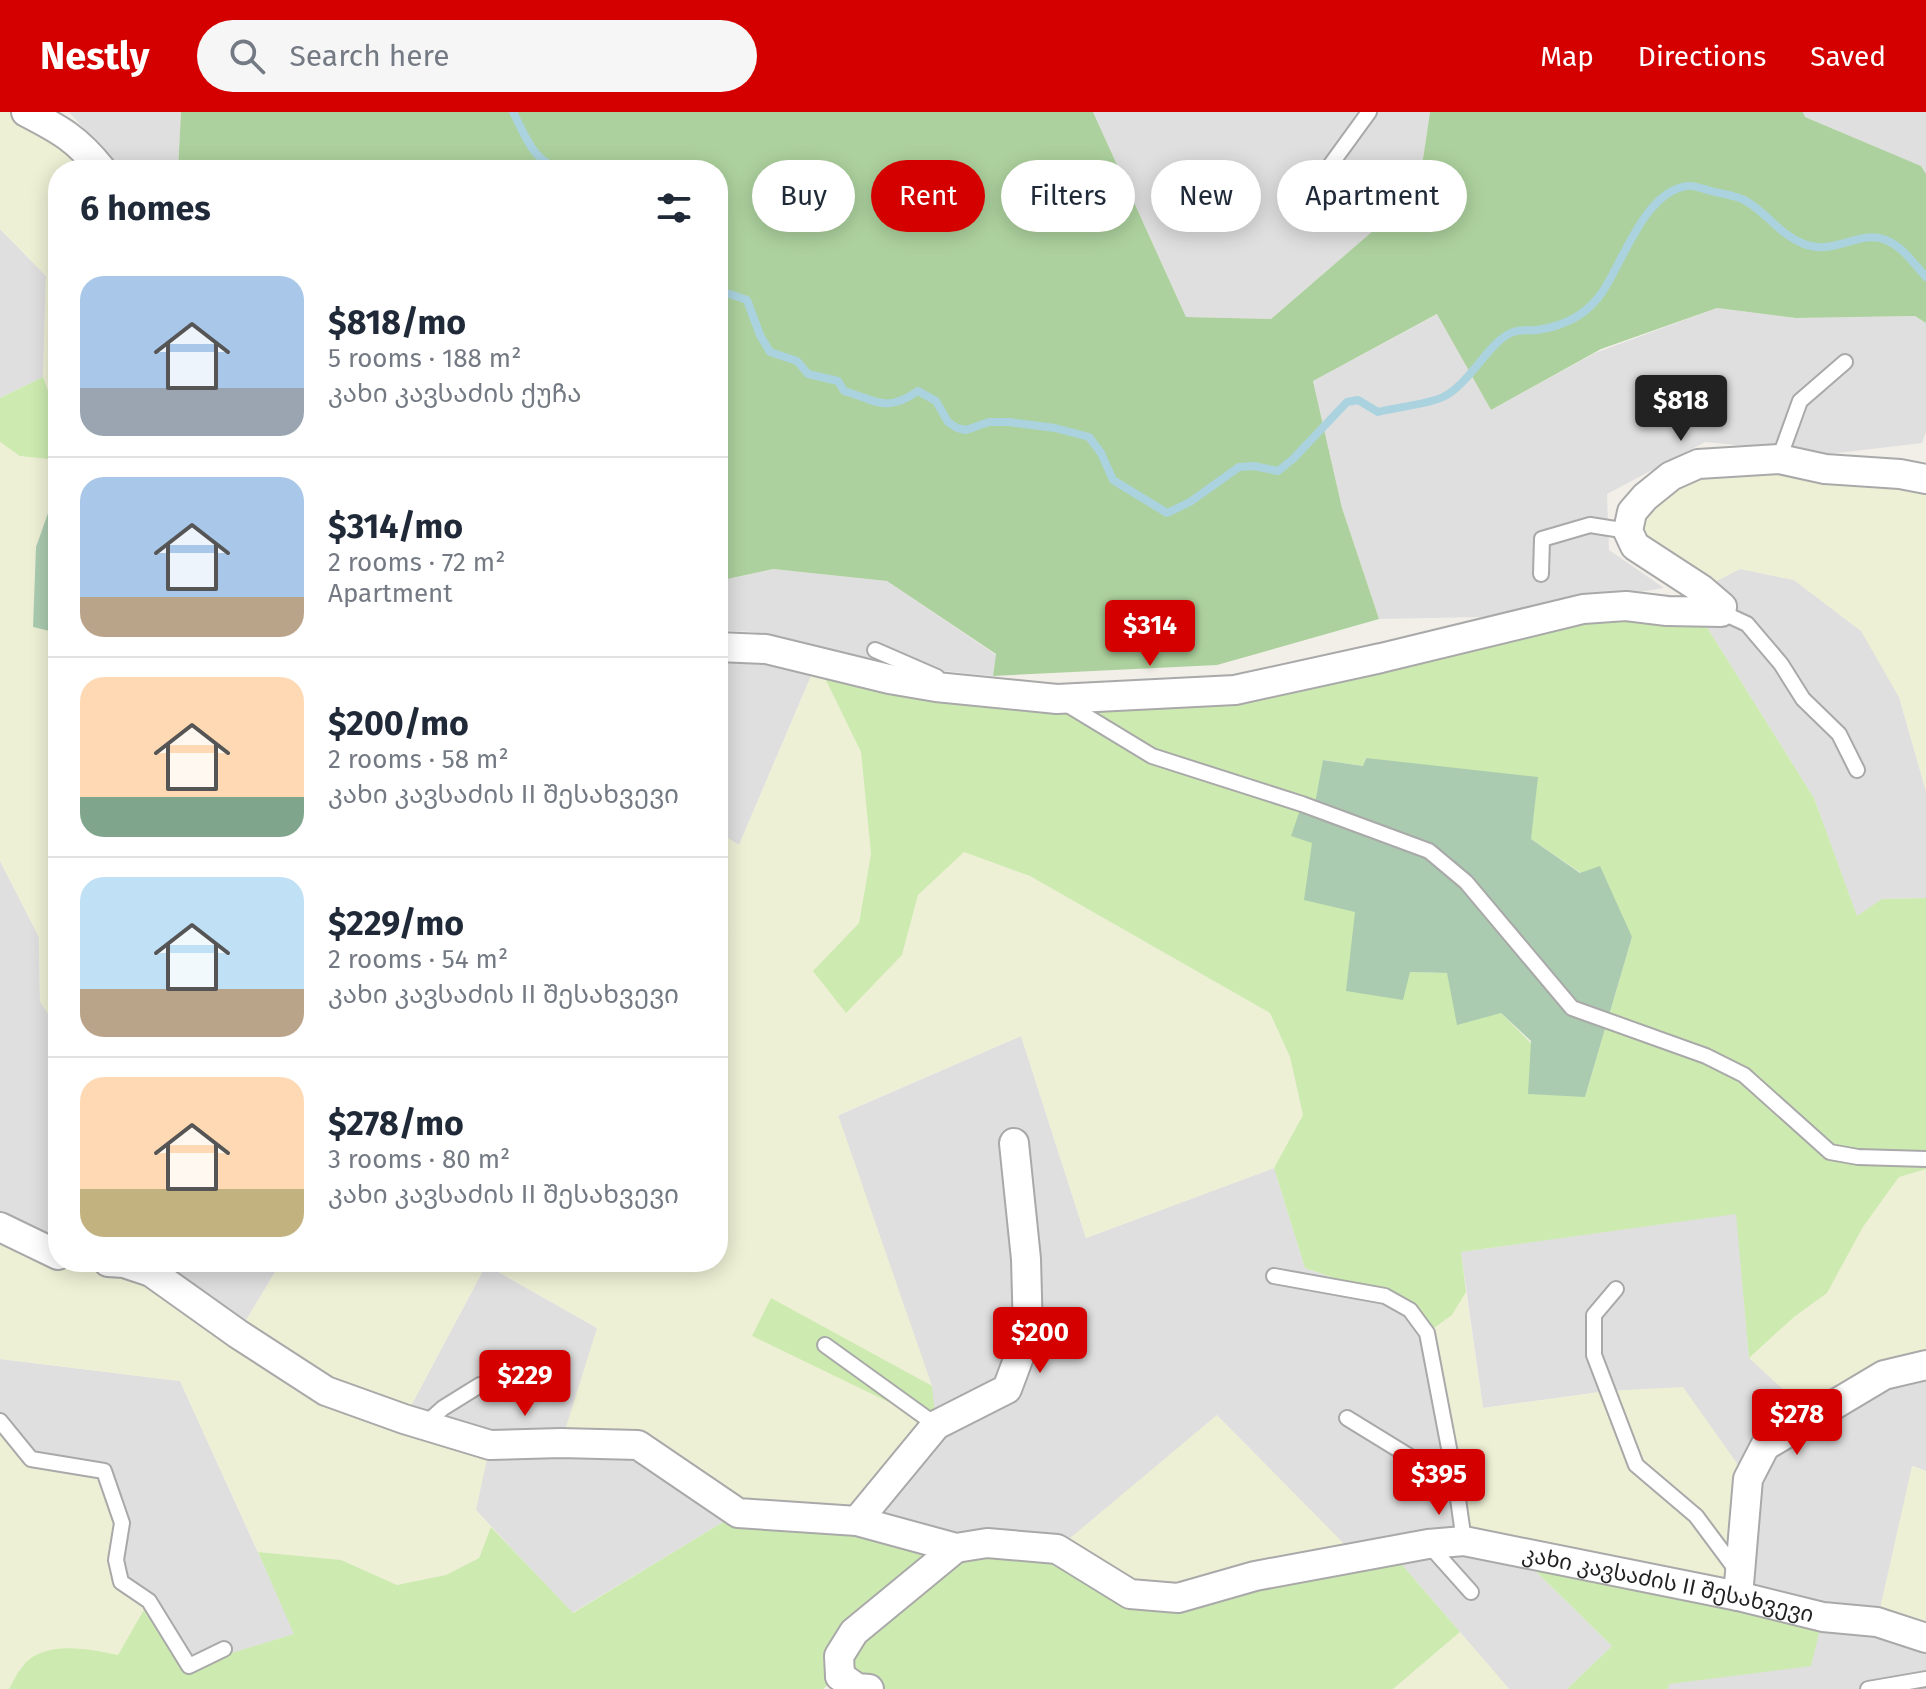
<!DOCTYPE html>
<meta charset="utf-8">
<style>
:root{--surface:#fff;--page:#f6f6f7;--text:#1f2937;--muted:#747a83;--line:#e0e1e3;--accent:#d40000}
body{margin:0;font-family:"Fira Sans","Noto Sans Georgian",sans-serif;background:var(--page);color:var(--text);height:100vh;display:flex;flex-direction:column;font-size:30px;white-space:nowrap}
*{box-sizing:border-box;margin:0}
p{font-size:26px;color:var(--muted)}
.icon{flex:none;width:44px;height:44px;fill:none;stroke:currentColor;stroke-width:2;stroke-linecap:round;stroke-linejoin:round}
.map{position:relative;flex:1;overflow:hidden}
.sheet{position:absolute;left:48px;top:48px;width:680px;height:1112px;display:flex;flex-direction:column;background:var(--surface);border-radius:32px;box-shadow:0 4px 20px #0003}
.sheet>*{flex:none}
.top-card{position:absolute;left:752px;top:48px;width:760px;height:72px;display:flex;gap:16px}
.price{position:absolute;translate:-50% -68px;padding:0 18px;border-radius:8px;background:var(--accent);color:#fff;font-size:26px;line-height:52px;filter:drop-shadow(0 2px 4px #0008)}
.price::after{content:'';position:absolute;left:50%;top:48px;width:24px;height:18px;margin-left:-12px;background:inherit;clip-path:polygon(0 0,100% 0,50% 100%)}
.price.active{background:#222;color:#fff}
ul{padding:0;list-style:none}
li{display:flex;align-items:center;gap:24px;height:200px;padding:0 32px}
li+li{border-top:2px solid var(--line)}
li span{display:grid;place-items:center;flex:none;width:224px;height:160px;border-radius:24px;color:#555}
li>.icon{margin-inline-start:auto}
span .icon{width:96px;height:96px;fill:#fffc;stroke-width:1}
li b{font-size:34px}
h2{display:flex;justify-content:space-between;align-items:center;height:96px;padding:0 32px;font-size:34px}
.tag{padding:0 28px;border-radius:36px;background:var(--surface);box-shadow:0 4px 20px #0003;font-size:28px;line-height:72px}
.tag.active{background:var(--accent);color:#fff}
header{display:flex;align-items:center;gap:48px;box-sizing:border-box;height:112px;padding:0 40px;background:var(--accent);color:#fff}
header strong{font-size:38px}
nav{display:flex;gap:44px;margin-inline-start:auto;font-size:28px}
.search{width:560px;height:72px;background:var(--page);display:flex;align-items:center;gap:20px;box-sizing:border-box;padding:0 28px;border-radius:44px;color:var(--muted);font-size:30px}
.map>svg:first-child{display:block}
</style>
<header>
<strong>Nestly</strong>
<div class="search"><svg class="icon" aria-label="search" viewBox="0 0 24 24"><circle cx="10" cy="10" r="6"/><path d="M15 15l6 6"/></svg>Search here</div>
<nav><a>Map</a><a>Directions</a><a>Saved</a></nav>
</header>
<div class="map">
<svg width="1926" height="1577" viewBox="0 0 1926 1577">
<rect width="100%" height="100%" fill="#f2efe9"/>
<g fill="#e0dfdf">
<path d="M69 0H181L178 58H121Z"/>
<path d="M1093 0H1430L1423 47 1381 112 1271 207 1186 205Z"/>
<path d="M1803 0H1926V62L1920 54 1805 5Z"/>
<path d="M0 117 46 164 43 265 0 286Z"/>
<path d="M1717 196 1796 206 1915 204 1926 211V320L1922 331 1829 342 1705 330 1607 382 1609 438 1664 476 1482 505 1379 507 1342 396 1313 269 1438 202 1491 298 1595 241Z"/>
<path d="M1740 456 1794 468 1862 519 1899 585 1926 679V786L1882 787 1857 805 1814 686 1698 501 1701 477Z"/>
<path d="M773 457 887 469 996 543 993 564 876 552 752 520 718 518V469Z"/>
<path d="M718 535 817 550 739 733 718 720Z"/>
<path d="M0 749 39 825 40 889 58 918V1143L0 1115Z"/>
<path d="M1021 924 1086 1126 1274 1056 1305 1156 1385 1184 1410 1198 1515 1439 1612 1534 1567 1577H1509L1390 1439 1057 1437 857 1409 837 1004Z"/>
<path d="M1737 1101 1749 1246 1926 1242V1359L1913 1354 1926 1526V1577H1668V1572L1738 1484 1607 1279 1483 1296 1461 1140Z"/>
<path d="M83 1150H281L238 1222 151 1160Z"/>
<path d="M486 1153 597 1216 638 1333 738 1401 572 1501 476 1398 404 1307Z"/>
<path d="M0 1247 180 1269 295 1522 189 1554 116 1448 0 1309Z"/>
</g>
<g fill="#eef0d5">
<path d="M0 0H26L102 58H58V293L52 290 43 265 46 164 0 117Z"/>
<path d="M0 330 20 344 58 348V373L36 435 33 514 58 521V918L40 889 39 825 0 749Z"/>
<path d="M1698 352 1926 367V679L1899 585 1861 519 1794 468 1740 457 1701 477 1635 434 1632 400Z"/>
<path d="M817 550 861 640 871 742 859 811 813 859 902 843 918 783 964 740 1030 764 1270 901 1290 945 1303 1003 1274 1056 1086 1126 1021 924 838 1003 932 1274 771 1187 936 1313 857 1409 738 1401 638 1333 561 1331 597 1216 486 1153 404 1307 490 1333 476 1398 491 1415 479 1446 446 1463 397 1473 341 1448 258 1440 180 1269 0 1247V1115L58 1150H83L151 1160 238 1222 281 1150H718V830L729 824 718 806V720L739 733Z"/>
<path d="M1926 1057V1242L1813 1305 1749 1246 1794 1205 1827 1181 1863 1115 1899 1065Z"/>
<path d="M1466 1180 1483 1296 1607 1279 1683 1275 1748 1367 1738 1484 1464 1429 1427 1221 1452 1203Z"/>
<path d="M1217 1303 1357 1445 1178 1486 1057 1437Z"/>
<path d="M0 1309 31 1347 104 1359 122 1411 116 1448 138 1482 149 1489 118 1544 94 1538 23 1552 9 1577H0Z"/>
<path d="M1912 1354 1926 1359V1526L1877 1510Z"/>
<path d="M1460 1520 1509 1577H1393Z"/>
</g>
<g fill="#cdebb0" fill-rule="evenodd">
<path d="M43 265 52 290 58 293V348L20 344 0 330V286Z"/>
<path d="M1698 501 1814 686 1857 804 1882 787 1926 786V1057L1899 1065 1863 1115 1827 1181 1794 1205 1749 1246 1736 1102 1461 1140 1466 1180 1452 1203 1427 1221 1385 1184 1305 1156 1274 1056 1303 1003 1290 945 1270 901 1030 764 964 740 918 783 902 843 846 901 813 859 859 811 871 742 861 640 817 550 936 575 1235 578 1514 512ZM1365 646 1531 727 1581 761 1632 825 1585 985 1501 901 1447 861 1410 860 1355 799 1312 730 1302 692 1315 691 1324 648 1364 654Z"/>
<path d="M771 1186 932 1274 936 1313 752 1224Z"/>
<path d="M738 1401 1057 1437 1130 1482 1390 1439 1460 1520 1393 1577H869L840 1564 823 1577H9C13 1570 17 1561 22 1555 43 1527 89 1537 118 1543L149 1489 189 1554 294 1522 258 1440 341 1448 397 1473 446 1463 479 1446 491 1415 573 1501Z"/>
<path d="M1515 1439 1823 1505 1811 1554 1669 1572 1668 1577H1567L1612 1534Z"/>
</g>
<path fill="#add19e" d="M181 0H1093L1186 205 1271 207 1381 112 1423 47 1430 0H1803L1805 5 1921 54 1926 62V211L1915 204 1796 206 1717 196 1601 237 1491 298 1437 202 1313 269 1342 396 1379 507 1217 553 993 564 996 542 887 469 773 457 718 469V58H178Z"/>
<g fill="#aacbaf">
<path d="M58 373V521L33 515 36 435Z"/>
<path d="M1366 646 1538 665 1531 727 1580 761 1600 754 1632 825 1585 985 1528 982 1531 929 1501 901 1457 913 1447 861 1410 860 1403 888 1346 879 1355 800 1304 788 1312 731 1291 724 1302 692 1315 691 1323 648 1363 654Z"/>
</g>
<g fill="none" stroke-linecap="round" stroke-linejoin="round">
<g stroke="#aad3df" stroke-width="8">
<path d="M513 0C526 25 534 53 565 58"/>
<path d="M718 178 747 188 760 223 770 240 797 249 808 262 838 269 844 279C878 289 886 301 918 279L936 289 948 310 957 316 966 318 989 310H1009L1055 316 1089 325 1101 341 1113 368 1167 401 1190 390 1239 355 1254 354 1278 359 1293 347 1347 290 1358 288 1378 300C1396 295 1426 293 1443 285 1469 273 1490 228 1513 220 1521 217 1530 219 1537 218 1565 214 1588 202 1603 179 1624 147 1645 80 1687 74 1694 73 1704 77 1711 79 1721 82 1736 83 1746 89 1767 101 1780 123 1804 132 1834 144 1860 117 1886 128 1903 135 1914 152 1926 165"/>
</g>
<defs>
<g id="service">
<path d="M1329 55 1369 0"/>
<path d="M1779 347 1800 289 1845 250"/>
<path d="M1541 462 1542 427 1590 413 1628 419"/>
<path d="M1721 500 1747 512 1781 552 1803 587 1839 622 1857 658"/>
<path d="M875 538 937 565"/>
<path d="M1063 590 1152 644 1302 692 1429 739 1466 770 1572 896 1706 944 1744 963 1830 1040 1858 1045 1926 1047"/>
<path d="M1274 1164 1385 1184 1410 1198 1427 1221 1456 1373 1464 1429"/>
<path d="M1616 1177 1594 1203V1243L1636 1353 1696 1404 1737 1459"/>
<path d="M825 1233 936 1313"/>
<path d="M1347 1306 1456 1373"/>
<path d="M0 1309 31 1347 104 1359 122 1411 116 1448 121 1470 149 1489 189 1554 224 1537"/>
<path d="M424 1313 443 1296 480 1273"/>
<path d="M1429 1433 1471 1480"/>
<path d="M1868 1577 1926 1567"/>
</g>
<g id="minor">
<path d="M26 0C61 18 77 27 102 58"/>
<path d="M718 535 766 537 889 567 936 575 1057 587 1235 578 1381 546 1583 497 1626 494 1667 499 1721 500 1722 495 1701 477 1635 434 1628 419 1632 400 1645 385 1671 364 1698 352 1779 347 1825 357 1900 362 1926 367"/>
<path d="M0 1115 58 1143"/>
<path id="s1" d="M108 1150 124 1151 151 1160 238 1222 326 1279 404 1307 490 1333 561 1331 638 1333 738 1401 857 1409 956 1436 987 1431 1057 1437 1130 1482 1178 1486 1255 1464 1428 1432 1464 1429 1738 1484 1823 1505 1877 1510 1926 1526"/>
<path d="M857 1409 936 1313 1007 1277 1028 1221 1026 1147 1014 1031"/>
<path d="M1738 1484 1748 1367 1765 1334 1884 1263 1926 1253"/>
<path d="M840 1564 839 1544 854 1520 956 1436"/>
<path d="M840 1564 857 1576 869 1577"/>
</g>
</defs>
<use href="#service" stroke="#a9a9a9" stroke-width="18"/>
<use href="#minor" stroke="#a9a9a9" stroke-width="32"/>
<use href="#service" stroke="#fff" stroke-width="14"/>
<use href="#minor" stroke="#fff" stroke-width="28"/>
</g>
<g text-anchor="middle" stroke-width="7" stroke-linejoin="round" paint-order="stroke">
<g font-size="22" fill="#222" stroke="#fff">
<text dy="8" stroke="none"><textPath href="#s1" startOffset="1656">კახი კავსაძის II შესახვევი</textPath></text>
</g>
</g>
</svg>
<b class="price active" style="left:1681px;top:331px">$818</b>
<b class="price" style="left:1150px;top:556px">$314</b>
<b class="price" style="left:1040px;top:1263px">$200</b>
<b class="price" style="left:525px;top:1306px">$229</b>
<b class="price" style="left:1797px;top:1345px">$278</b>
<b class="price" style="left:1439px;top:1405px">$395</b>
<div class="top-card">
<a class="tag">Buy</a>
<a class="tag active">Rent</a>
<a class="tag">Filters</a>
<a class="tag">New</a>
<a class="tag">Apartment</a>
</div>
<section class="sheet">
<h2>6 homes<svg class="icon" aria-label="filters" viewBox="0 0 24 24"><path d="M4 7h16M4 17h16"/><circle cx="9" cy="7" r="2"/><circle cx="15" cy="17" r="2"/></svg></h2>
<ul>
<li><span style="background:linear-gradient(#a9c7e8 70%,#9aa5b1 0)"><svg class="icon" aria-label="home" viewBox="0 0 24 24"><path d="M3 11l9-7 9 7M6 9v11h12V9"/></svg></span><div><b>$818/mo</b><p>5 rooms · 188 m²</p><p>კახი კავსაძის ქუჩა</p></div></li>
<li><span style="background:linear-gradient(#a9c7e8 75%,#b9a48a 0)"><svg class="icon" aria-label="home" viewBox="0 0 24 24"><path d="M3 11l9-7 9 7M6 9v11h12V9"/></svg></span><div><b>$314/mo</b><p>2 rooms · 72 m²</p><p>Apartment</p></div></li>
<li><span style="background:linear-gradient(#ffd9b3 75%,#7fa58c 0)"><svg class="icon" aria-label="home" viewBox="0 0 24 24"><path d="M3 11l9-7 9 7M6 9v11h12V9"/></svg></span><div><b>$200/mo</b><p>2 rooms · 58 m²</p><p>კახი კავსაძის II შესახვევი</p></div></li>
<li><span style="background:linear-gradient(#bfe0f5 70%,#b9a48a 0)"><svg class="icon" aria-label="home" viewBox="0 0 24 24"><path d="M3 11l9-7 9 7M6 9v11h12V9"/></svg></span><div><b>$229/mo</b><p>2 rooms · 54 m²</p><p>კახი კავსაძის II შესახვევი</p></div></li>
<li><span style="background:linear-gradient(#ffd9b3 70%,#c2b280 0)"><svg class="icon" aria-label="home" viewBox="0 0 24 24"><path d="M3 11l9-7 9 7M6 9v11h12V9"/></svg></span><div><b>$278/mo</b><p>3 rooms · 80 m²</p><p>კახი კავსაძის II შესახვევი</p></div></li>
</ul>
</section>
</div>
